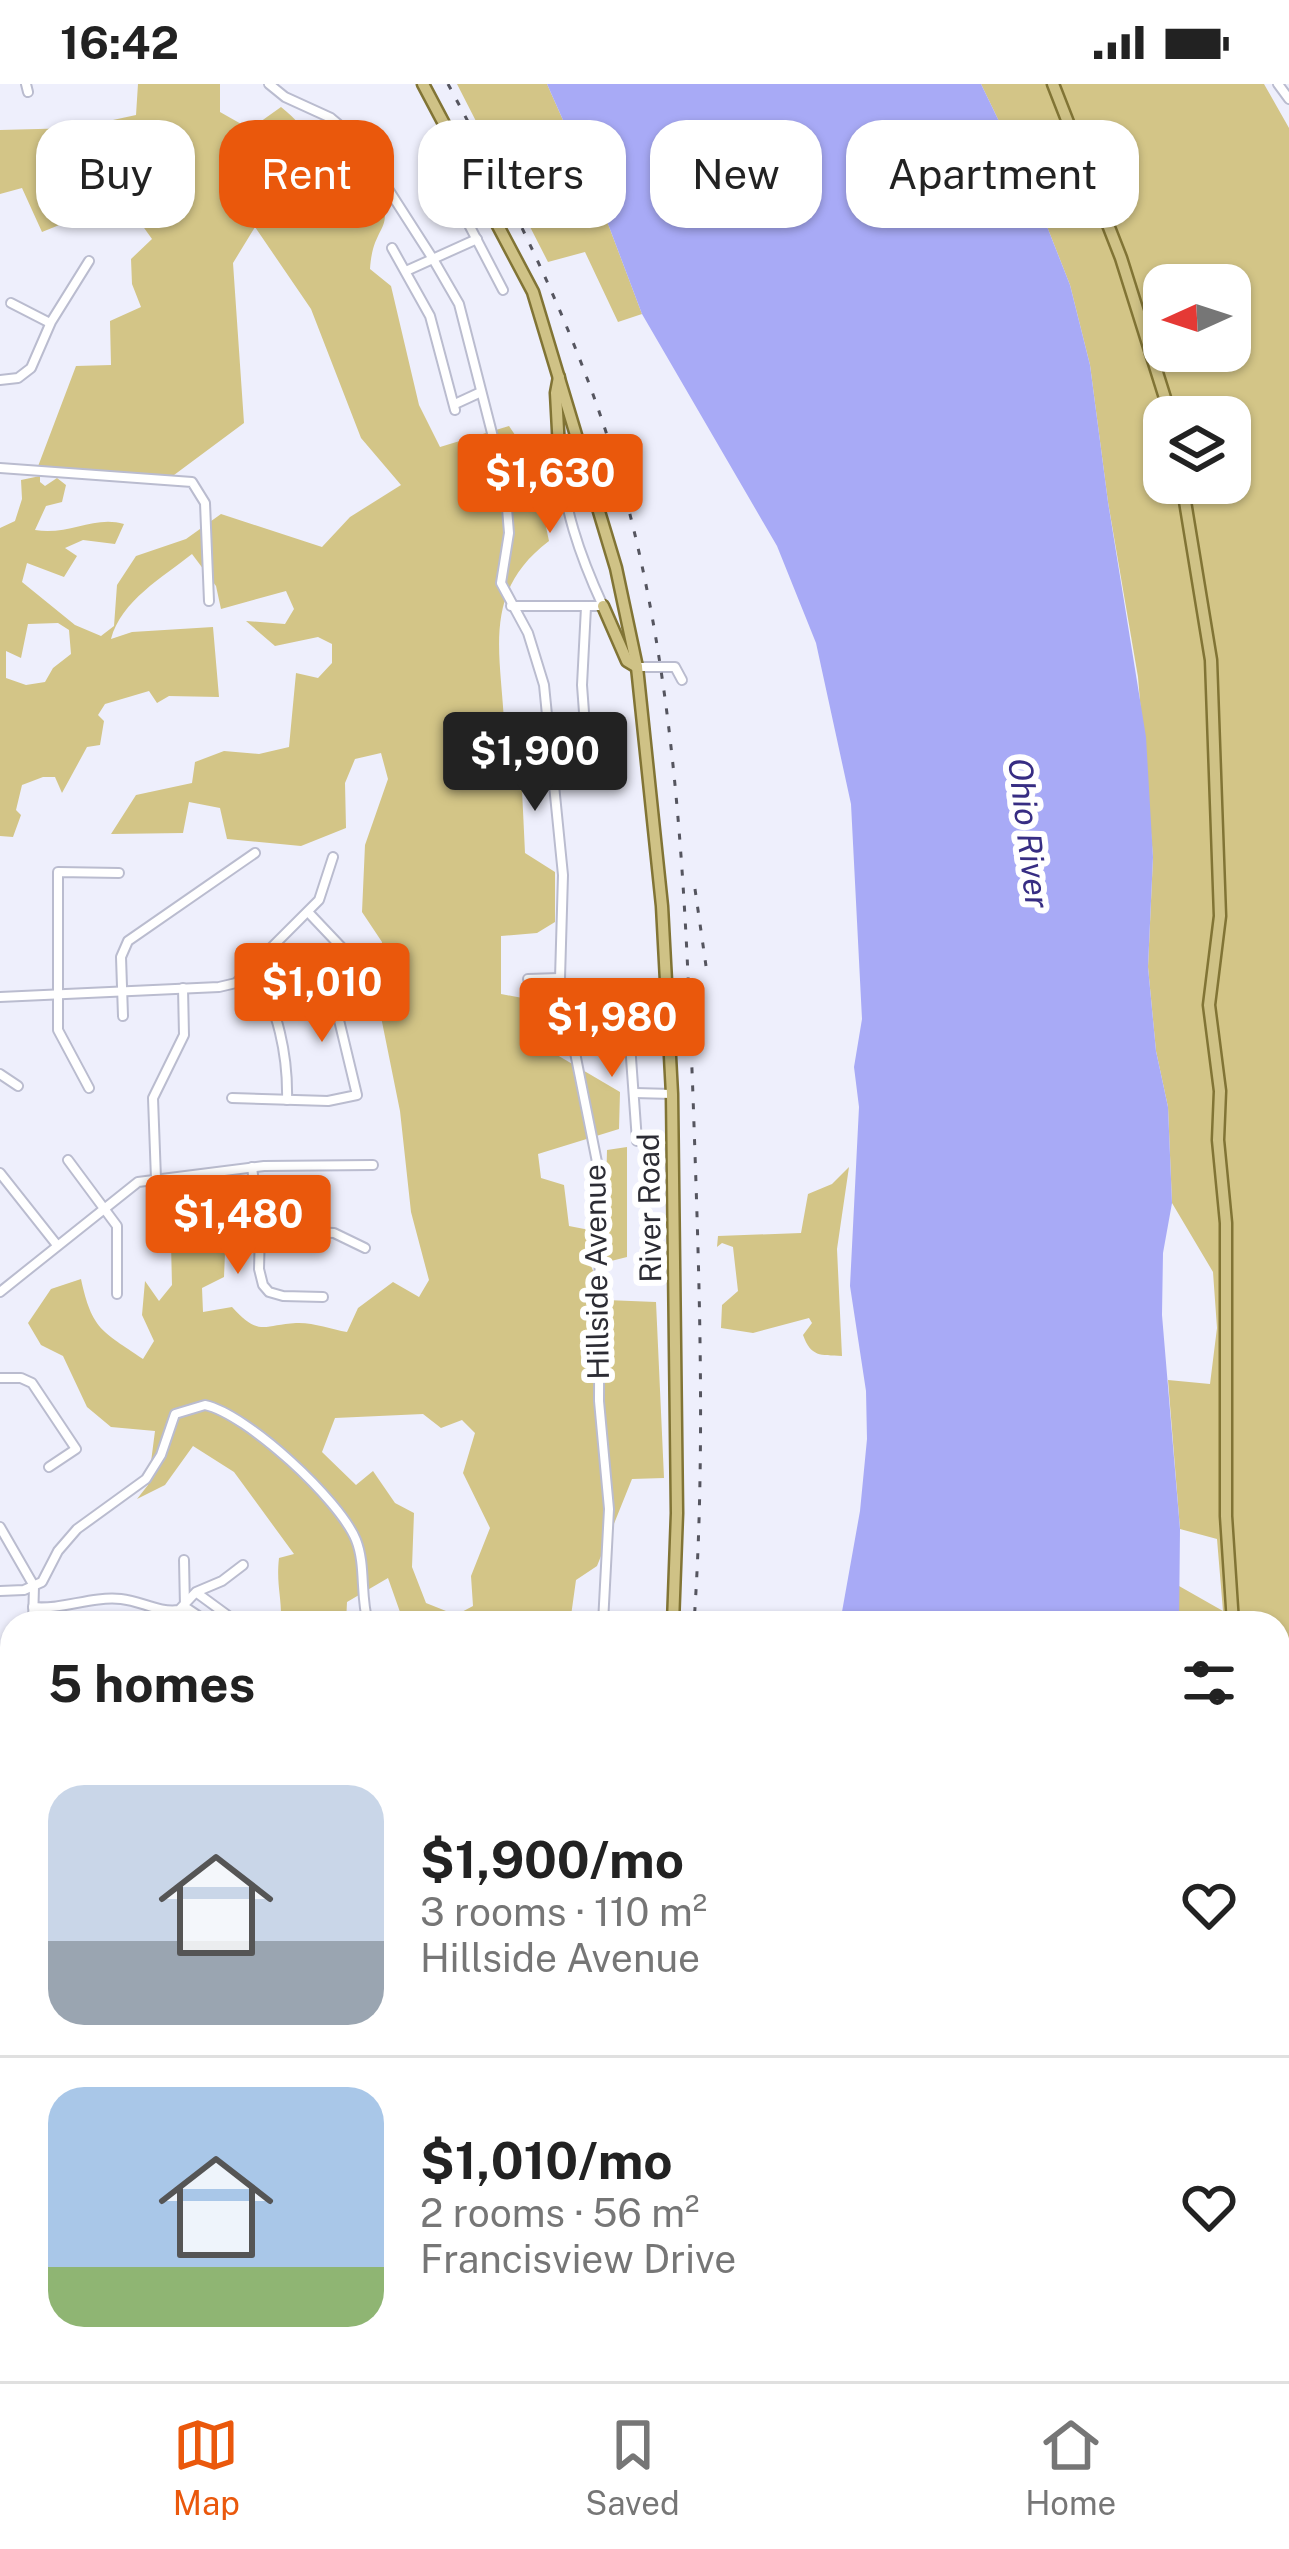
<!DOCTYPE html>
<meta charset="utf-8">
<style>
:root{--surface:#fff;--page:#f2f2f2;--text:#222;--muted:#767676;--line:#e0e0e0;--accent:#ea580c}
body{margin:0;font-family:"Public Sans",sans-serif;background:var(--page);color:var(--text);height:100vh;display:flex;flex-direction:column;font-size:45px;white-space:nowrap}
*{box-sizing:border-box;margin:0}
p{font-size:39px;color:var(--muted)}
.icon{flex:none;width:66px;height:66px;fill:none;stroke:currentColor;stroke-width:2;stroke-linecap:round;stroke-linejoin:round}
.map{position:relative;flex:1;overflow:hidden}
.details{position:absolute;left:0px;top:1527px;width:1290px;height:771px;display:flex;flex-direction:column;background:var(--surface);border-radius:36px 36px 0 0;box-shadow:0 3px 9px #0004}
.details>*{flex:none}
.banner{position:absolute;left:36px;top:36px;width:1218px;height:108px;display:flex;gap:24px}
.needle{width:78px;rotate:267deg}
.tools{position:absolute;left:1143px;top:180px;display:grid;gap:24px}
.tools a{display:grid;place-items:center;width:108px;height:108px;border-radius:24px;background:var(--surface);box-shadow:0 3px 9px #0004;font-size:60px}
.price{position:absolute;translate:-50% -102px;padding:0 27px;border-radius:12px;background:var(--accent);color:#fff;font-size:39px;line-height:78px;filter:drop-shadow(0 3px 6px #0008)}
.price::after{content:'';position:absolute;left:50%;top:72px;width:36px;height:27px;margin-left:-18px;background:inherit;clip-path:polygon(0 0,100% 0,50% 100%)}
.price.current{background:#222;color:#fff}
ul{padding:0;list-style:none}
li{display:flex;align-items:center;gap:36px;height:300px;padding:0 48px}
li+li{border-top:3px solid var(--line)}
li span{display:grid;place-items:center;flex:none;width:336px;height:240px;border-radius:36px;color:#555}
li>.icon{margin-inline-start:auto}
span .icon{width:144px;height:144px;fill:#fffc;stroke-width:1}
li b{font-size:51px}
h2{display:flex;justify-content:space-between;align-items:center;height:144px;padding:0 48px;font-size:51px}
.tag{padding:0 42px;border-radius:36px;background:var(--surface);box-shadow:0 3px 9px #0004;font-size:42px;line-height:108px}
.tag.current{background:var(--accent);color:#fff}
.status{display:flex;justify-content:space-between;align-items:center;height:84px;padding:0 60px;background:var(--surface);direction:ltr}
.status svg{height:33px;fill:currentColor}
.tabs{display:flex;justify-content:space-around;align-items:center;height:168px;border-top:3px solid var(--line);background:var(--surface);font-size:33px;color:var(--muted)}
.tabs a{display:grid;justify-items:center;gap:6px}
.tabs .current{color:var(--accent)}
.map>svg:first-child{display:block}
</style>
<div class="status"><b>16:42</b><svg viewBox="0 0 49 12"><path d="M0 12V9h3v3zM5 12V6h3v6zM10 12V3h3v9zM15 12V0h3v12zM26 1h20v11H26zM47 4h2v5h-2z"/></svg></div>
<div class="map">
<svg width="1289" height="2297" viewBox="0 0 1289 2297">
<rect width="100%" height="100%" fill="#eeeffc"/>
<g fill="#d3c587" fill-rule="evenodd">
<path d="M138 0H220V28L250 45 281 23C313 49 316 65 327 104L370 92C402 150 373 134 370 185L391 202 419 321 440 363 509 342 532 376 549 457C483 507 500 565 504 637L519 642 525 769 555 788V838L537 849 501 852V910L528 915 534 950 552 968 620 1008 619 1045 538 1070 541 1094 564 1101 569 1142 605 1149 607 1066 627 1063V1173L591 1182 606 1216 656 1218 664 1394 632 1395 597 1482 576 1496 570 1539H400V1528L388 1494 347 1518 346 1539H281C282 1513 276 1501 279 1474L294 1470 234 1388 193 1362 165 1401 137 1415 148 1401 155 1347 111 1343 87 1323 63 1272 41 1261 28 1239 51 1205 81 1195C92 1246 102 1247 143 1275L154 1257 142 1231 145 1197 159 1217 172 1201 171 1160 190 1158 202 1167 216 1134 226 1145 224 1193 202 1204 203 1228 232 1223C259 1253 263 1241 296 1239 312 1238 331 1245 347 1248L358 1224 393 1198 419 1213 429 1196 411 1128 400 1027 377 913 382 858 362 828 365 761 388 695 381 669 355 675 345 699 346 744 301 762 227 755 220 724 189 718 183 749 111 750 136 711 192 699 195 678 224 667 259 670 289 663 296 589 318 594 332 579V560L318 553 275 562 246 537 285 540 294 525 286 507 221 525 216 502 192 470C163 493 121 517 111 555L132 548 213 543 219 613 169 612 157 619 149 607 105 620 98 631 104 637 100 661 87 663 62 709 55 693H43L22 701 16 726 21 731 13 753 0 752V444L15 437 22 415 21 396 40 392V398L45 402 57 394 66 401 62 418 46 422 35 446C68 452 94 431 124 440L115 460 83 456 65 464 77 472 64 493 27 479 22 498 75 541 101 552 114 542 117 501 136 472 186 455 221 430 322 463 350 433 401 401 361 354 311 225 255 143 233 179 244 339 170 394 37 385 76 282 111 281 110 237 141 223 132 200 131 175 152 155 132 127 79 133 42 148 22 104 0 110V46L76 44 136 31ZM58 539 69 546 71 570 53 584 45 598 26 601 6 594V567L21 574 28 540ZM423 1330 441 1344 462 1336 475 1349 463 1389 490 1444 471 1492 473 1522 456 1531 426 1519 412 1483 414 1429 395 1419 373 1387 356 1401 322 1368 335 1334Z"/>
<path d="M457 0H547L602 124 642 230 618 238 585 168 548 178Z"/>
<path d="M981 0H1264L1289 44V1648L1278 1640V1539H1179V1502L1223 1527 1217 1455 1180 1445 1168 1296 1210 1300 1217 1244 1213 1188 1172 1119 1168 1023 1156 967 1148 883 1153 773 1138 593 1108 418 1090 281 1070 201 1035 112ZM1164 201H1230V267H1164ZM1164 333H1230V399H1164Z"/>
<path d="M849 1083 837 1165 842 1272C820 1271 811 1273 803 1251L812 1239 809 1234 753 1249 721 1244 722 1221 738 1207 733 1163 722 1159 717 1163 718 1152 801 1149 808 1110 832 1100Z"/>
<path d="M1289 1955V2249L1278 2272V1961Z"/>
<path d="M12 2259V2286H422L421 2297H381L373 2290 365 2297H0L5 2261Z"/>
<path d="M1117 2286H1274L1272 2297H1112Z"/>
</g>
<g fill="#a8aaf6">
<path d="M547 0H981L1035 112 1070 201 1090 281 1108 418 1146 653 1153 773 1148 883 1156 967 1168 1023 1172 1119 1163 1169 1162 1231 1180 1445 1179 1539H840L860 1427 867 1355 866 1307 850 1202 859 1023 854 983 862 935 851 720 816 559 777 462 642 230 602 124Z"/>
<path d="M569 2286H950L946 2297H563Z"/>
</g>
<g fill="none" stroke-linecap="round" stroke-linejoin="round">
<path stroke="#a8aaf6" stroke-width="3" d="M1278 1770 1289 1772"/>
<defs>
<g id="minor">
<path d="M26 0 28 8"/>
<path d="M269 0 285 13 331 34 356 55 433 175 459 220 505 400 509 449 501 499 528 549 544 601 563 791 560 894 600 1093 599 1317 609 1425 603 1539"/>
<path d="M1278 0 1289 15"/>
<path d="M453 57 442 72V89L503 206"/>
<path d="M392 164 430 232 455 326"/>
<path d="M406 187 477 155"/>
<path d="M11 219 50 239"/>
<path d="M0 296 18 294 31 284 51 238 89 177"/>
<path d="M455 320 481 308"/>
<path d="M0 384 192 398 205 419 209 517"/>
<path d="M511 522H603C579 470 563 423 559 365L579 358"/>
<path d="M586 523 582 601 588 683"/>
<path d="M637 583H675L682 596"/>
<path d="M251 889C279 917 288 977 287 1016"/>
<path d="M528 895 560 894"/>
<path d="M0 913 219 903 236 899 319 816 333 773"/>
<path d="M123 932 121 873 128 857 255 769"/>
<path d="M628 932 637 1057"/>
<path d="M0 990 18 1002"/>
<path d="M89 1004 58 946V788L119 789"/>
<path d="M635 1009 672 1010"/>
<path d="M232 1014 328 1017 357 1011 333 911 344 866 308 828"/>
<path d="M68 1076 117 1142V1210"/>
<path d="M252 1083 260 1146 259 1185 263 1201 269 1208 283 1212 323 1213"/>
<path d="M0 1089 57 1161"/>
<path d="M156 1095 153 1014 184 951 183 904"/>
<path d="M260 1146 334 1149 365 1164"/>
<path d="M0 1208 138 1098 264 1082 373 1081"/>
<path d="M0 1294H21L32 1299 76 1365 49 1383"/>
<path d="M0 1443 34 1502 33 1539"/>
<path d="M184 1476 185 1523 209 1539"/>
<path d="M0 1507 24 1506 42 1498 58 1467 77 1445 146 1395 161 1371 175 1330 205 1321C247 1330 340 1416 356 1456 366 1481 360 1512 368 1539"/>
<path d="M197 1509 238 1539"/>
<path d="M33 1523C63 1526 90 1512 121 1515 142 1517 158 1529 179 1526L196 1508 222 1497 243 1481"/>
<path d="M1278 1896 1289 1887"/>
<path d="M1278 1913 1289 1909"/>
<path d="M0 1917 12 1915"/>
<path d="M0 2179 12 2177"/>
<path d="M270 2297 282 2286"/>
</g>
<g id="major">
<path d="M423 0 533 208 616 484 637 583 662 822 672 1010 677 1429 673 1539"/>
<path d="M1053 0 1121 174 1171 333"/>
<path d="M559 293 556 309 559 365"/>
<path d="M1182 399 1211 576 1220 832 1209 921 1220 1007 1218 1056 1226 1139V1432L1233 1539"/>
<path d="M603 522 627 577 637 583"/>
<path d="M1278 1675 1289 1674"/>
<path d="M472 2297 478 2286"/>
<path d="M1058 2297 1063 2286"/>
</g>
</defs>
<use href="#minor" stroke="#babccf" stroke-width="12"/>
<use href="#major" stroke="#817435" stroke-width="15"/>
<use href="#minor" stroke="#fff" stroke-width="8"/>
<use href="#major" stroke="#cfc286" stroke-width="10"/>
<g stroke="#55555f" stroke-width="3" stroke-dasharray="6 12" stroke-linecap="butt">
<path d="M448 0C516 127 579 252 619 390 677 591 685 804 693 1012 699 1186 706 1365 694 1539"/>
<path d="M695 805 706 882"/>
<path d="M482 2297 489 2286"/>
</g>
</g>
<g text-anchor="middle" stroke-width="12" stroke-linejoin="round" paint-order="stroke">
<g font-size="30" fill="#2c2c34" stroke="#fff">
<text transform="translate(650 1124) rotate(-91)" y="10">River Road</text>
<text transform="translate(597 1188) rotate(-91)" y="10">Hillside Avenue</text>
</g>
<g font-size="33" font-style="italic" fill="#372d83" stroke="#fff">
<text transform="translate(1029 749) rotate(83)" y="12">Ohio River</text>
</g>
</g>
</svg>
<div class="tools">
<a><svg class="needle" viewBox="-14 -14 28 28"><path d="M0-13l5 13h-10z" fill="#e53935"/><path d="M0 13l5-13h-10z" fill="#767676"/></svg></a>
<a><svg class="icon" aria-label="layers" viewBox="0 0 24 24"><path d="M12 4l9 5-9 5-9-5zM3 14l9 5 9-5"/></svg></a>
</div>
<b class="price" style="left:550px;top:452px">$1,630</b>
<b class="price current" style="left:535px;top:730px">$1,900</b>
<b class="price" style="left:322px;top:961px">$1,010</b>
<b class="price" style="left:612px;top:996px">$1,980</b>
<b class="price" style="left:238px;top:1193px">$1,480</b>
<div class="banner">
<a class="tag">Buy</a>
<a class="tag current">Rent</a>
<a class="tag">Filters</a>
<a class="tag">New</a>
<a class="tag">Apartment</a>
</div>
<section class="details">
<h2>5 homes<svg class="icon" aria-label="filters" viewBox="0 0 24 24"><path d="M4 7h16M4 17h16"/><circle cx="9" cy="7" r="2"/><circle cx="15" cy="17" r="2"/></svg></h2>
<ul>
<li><span style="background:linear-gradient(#c9d6e8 65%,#9aa5b1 0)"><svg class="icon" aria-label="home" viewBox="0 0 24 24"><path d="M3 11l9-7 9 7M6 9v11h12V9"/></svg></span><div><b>$1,900/mo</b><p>3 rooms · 110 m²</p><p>Hillside Avenue</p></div><svg class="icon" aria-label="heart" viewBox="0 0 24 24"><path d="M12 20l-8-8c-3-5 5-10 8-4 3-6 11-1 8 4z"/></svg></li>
<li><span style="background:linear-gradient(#a9c7e8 75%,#8fb573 0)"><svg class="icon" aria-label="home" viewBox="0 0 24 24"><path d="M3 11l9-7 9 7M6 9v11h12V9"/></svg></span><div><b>$1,010/mo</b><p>2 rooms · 56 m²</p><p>Francisview Drive</p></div><svg class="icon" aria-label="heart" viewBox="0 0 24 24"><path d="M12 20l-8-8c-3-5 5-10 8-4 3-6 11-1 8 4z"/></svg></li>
</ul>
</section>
</div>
<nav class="tabs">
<a class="current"><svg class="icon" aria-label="map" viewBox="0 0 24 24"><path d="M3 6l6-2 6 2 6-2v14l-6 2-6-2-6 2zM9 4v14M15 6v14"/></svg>Map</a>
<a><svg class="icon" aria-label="saved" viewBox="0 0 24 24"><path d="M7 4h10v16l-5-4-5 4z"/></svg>Saved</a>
<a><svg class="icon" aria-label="home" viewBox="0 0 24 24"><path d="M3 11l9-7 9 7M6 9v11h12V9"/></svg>Home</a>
</nav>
